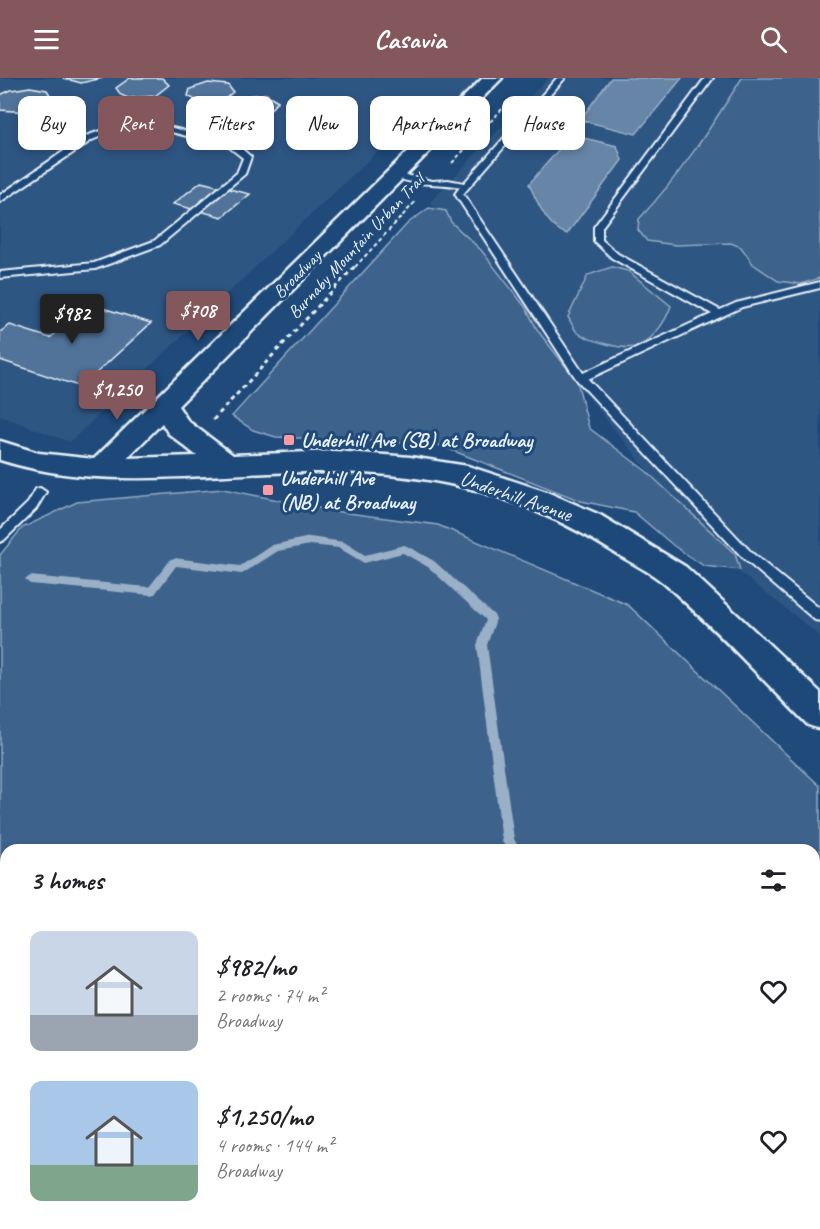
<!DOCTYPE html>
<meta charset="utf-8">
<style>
:root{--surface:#fff;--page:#f6f6f6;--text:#202124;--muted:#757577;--accent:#84575d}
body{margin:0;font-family:Caveat,sans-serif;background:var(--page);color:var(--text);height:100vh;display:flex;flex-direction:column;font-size:22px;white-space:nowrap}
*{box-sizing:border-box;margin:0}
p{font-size:20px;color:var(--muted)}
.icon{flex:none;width:33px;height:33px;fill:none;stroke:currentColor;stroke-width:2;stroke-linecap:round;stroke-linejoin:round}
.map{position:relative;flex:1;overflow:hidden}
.details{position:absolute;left:0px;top:766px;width:820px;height:386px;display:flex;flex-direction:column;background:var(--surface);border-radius:18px 18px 0 0;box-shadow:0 3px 9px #0003}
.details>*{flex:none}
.hud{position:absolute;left:18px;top:18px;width:784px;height:54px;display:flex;gap:12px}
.price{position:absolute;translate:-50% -51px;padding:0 14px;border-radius:6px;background:var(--accent);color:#fff;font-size:20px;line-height:39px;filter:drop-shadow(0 2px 3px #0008)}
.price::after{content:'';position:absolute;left:50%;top:36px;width:18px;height:14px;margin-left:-9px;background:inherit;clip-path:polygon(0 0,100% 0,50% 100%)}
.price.selected{background:#222;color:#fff}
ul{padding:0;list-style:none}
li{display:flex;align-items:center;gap:18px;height:150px;padding:0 30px}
li span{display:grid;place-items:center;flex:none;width:168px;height:120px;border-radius:12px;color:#555}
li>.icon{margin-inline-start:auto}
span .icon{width:72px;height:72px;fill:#fffc;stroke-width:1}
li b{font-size:26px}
h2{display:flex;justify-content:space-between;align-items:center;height:72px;padding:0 30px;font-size:26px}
.pill{padding:0 21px;border-radius:12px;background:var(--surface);box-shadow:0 3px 9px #0003;font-size:21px;line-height:54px}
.pill.selected{background:var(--accent);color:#fff}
header{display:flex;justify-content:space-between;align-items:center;height:78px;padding:0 30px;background:var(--accent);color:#fff;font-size:27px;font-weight:700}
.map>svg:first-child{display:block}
</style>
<header><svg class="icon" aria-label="menu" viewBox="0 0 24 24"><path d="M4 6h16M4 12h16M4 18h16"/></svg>Casavia<svg class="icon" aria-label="search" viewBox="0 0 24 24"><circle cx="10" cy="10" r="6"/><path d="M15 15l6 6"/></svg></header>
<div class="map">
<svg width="820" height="1151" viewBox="0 0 820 1151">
<rect width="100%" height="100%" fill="#1f4a7a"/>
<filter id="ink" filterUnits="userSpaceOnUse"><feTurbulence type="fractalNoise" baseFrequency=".0167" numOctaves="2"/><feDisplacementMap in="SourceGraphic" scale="12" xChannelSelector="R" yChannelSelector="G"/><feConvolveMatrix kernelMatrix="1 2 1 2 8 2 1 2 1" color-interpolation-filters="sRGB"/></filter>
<g filter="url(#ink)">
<g fill="#2e5683">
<path d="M0 0H483L452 30 429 25 70 364 0 338Z"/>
<path d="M548 0H820V558L713 473 430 124Z"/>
</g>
<g fill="#3c628c" stroke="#92aac2" stroke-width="1.5" fill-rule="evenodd">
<path d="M742 0H820V200L801 206 778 203 753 186 741 169 731 165 676 167 647 163 638 152 639 141C679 99 711 49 742 0Z"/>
<path d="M429 130 446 133 451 144 481 172 526 230 538 253 577 303 589 350 646 393 735 476 740 492 704 488 674 468 634 434 581 423 436 366 276 359 253 352 232 338 408 145Z"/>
<path d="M612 189 628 193 671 228C666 243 652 265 634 269 623 272 588 262 578 255 574 252 571 244 568 239L588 197Z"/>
<path d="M223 411 333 433 438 447 628 527 820 708V1151H0V477L22 450 77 424ZM6 772H814V1146H6Z"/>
</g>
<g fill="#6685a7" stroke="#9ab0c7" stroke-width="1.5">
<path d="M611 0H682L636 56 580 42Z"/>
<path d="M571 57 617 68 622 82 567 156C547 150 537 123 529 106Z"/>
</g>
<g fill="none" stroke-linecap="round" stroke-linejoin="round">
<g fill="#9ab0c7" fill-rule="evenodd">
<path d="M310 459 344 464 365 477 404 467 407 468 434 483 495 538 496 541 487 567 514 761 520 772H507L502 763 477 567 486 542 428 489 403 475 364 485 339 470 310 467 278 473 242 496 176 488 155 516 151 517 30 506 25 502 30 498 149 509 171 481 174 480 240 488 272 467Z"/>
<path d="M814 1003 820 1005V1020L814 1018Z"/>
<path d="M490 1146H509L511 1151H492Z"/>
</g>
</g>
<g fill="#517399" stroke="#e8f1f8" stroke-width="1.5">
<path d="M63 0H103L81 5Z"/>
<path d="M130 0H162L169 7 155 18 128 20 121 17 116 10Z"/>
<path d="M208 5 228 7 233 14 226 20 212 24 197 23 188 18 190 11Z"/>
<path d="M30 9 47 12 52 20 50 24 26 34 0 32V17L11 12Z"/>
<path d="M266 16 278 23 270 32 249 34 237 27 246 18Z"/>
<path d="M308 28 317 33 311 40 295 42 285 36 292 29Z"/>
<path d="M201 104 250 116 222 139 173 126Z"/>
<path d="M90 226 151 245 81 309 0 282V254L10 247 50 260Z"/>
</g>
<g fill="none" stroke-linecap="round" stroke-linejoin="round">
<defs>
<g id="lane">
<path d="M557 0H565L463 116 583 295 712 236 612 180 594 163V149L705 0H713L602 149V162L618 176 720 232 736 225 820 204V210L742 229 588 301 752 475 820 531V543L815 542 744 481 577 302 455 116 460 109C439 104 412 109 392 97L396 95 432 103 448 102 464 105Z"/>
<path d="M160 47 235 65 251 79 245 96 160 167 95 191 0 200V194L94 185 154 163 237 95 243 80 229 69 160 51 116 52 92 62 0 124V117L86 58 115 48Z"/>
<path d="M40 410 46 414 36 431 4 462 0 464V452L28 425 36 411Z"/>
</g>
<path id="secondary" d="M483 0H502L178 328 188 343 233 377 335 373 410 379 468 388 547 414 600 437 686 489 820 614V651L808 647C761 600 715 550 666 507 650 493 629 484 612 473 499 402 400 390 270 395 180 398 87 410 0 382V363L39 375 94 381ZM162 345 168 355 197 378 127 380Z"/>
</defs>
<use href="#lane" stroke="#e8f1f8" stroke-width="4"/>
<use href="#secondary" stroke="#e8f1f8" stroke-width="5"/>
<g stroke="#e8f1f8" stroke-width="2" stroke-dasharray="4 3" stroke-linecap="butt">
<path d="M452 85 502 31"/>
<path d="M355 189 416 123"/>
</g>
<path stroke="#e8f1f8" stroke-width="3" stroke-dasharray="4.5 4" stroke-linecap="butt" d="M213 342 356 187"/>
<use href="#lane" fill="#1f4a7a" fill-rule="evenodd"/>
<use href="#secondary" fill="#1f4a7a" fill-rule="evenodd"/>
</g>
</g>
<g fill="#ff9aa2" stroke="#1f4a7a" stroke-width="2">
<rect x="283" y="356" width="12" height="12" rx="3"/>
<rect x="262" y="406" width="12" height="12" rx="3"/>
</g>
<g text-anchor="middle" stroke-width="6" stroke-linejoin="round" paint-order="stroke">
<g font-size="18" fill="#e8f1f8" stroke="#1f4a7a">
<text transform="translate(356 168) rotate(-47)" y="6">Burnaby Mountain Urban Trail</text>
<text transform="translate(297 196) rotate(-45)" y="6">Broadway</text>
</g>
<g font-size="21" font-weight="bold" fill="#e8f1f8" stroke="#1f4a7a" text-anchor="start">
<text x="301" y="369">Underhill Ave (SB) at Broadway</text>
<text x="280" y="407">Underhill Ave<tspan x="280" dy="24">(NB) at Broadway</tspan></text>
</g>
<g font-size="21" fill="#e8f1f8" stroke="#1f4a7a">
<text transform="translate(516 418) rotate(19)" y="7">Underhill Avenue</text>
</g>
</g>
</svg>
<b class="price" style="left:198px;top:264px">$708</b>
<b class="price selected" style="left:72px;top:267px">$982</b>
<b class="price" style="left:117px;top:343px">$1,250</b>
<div class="hud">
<a class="pill">Buy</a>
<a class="pill selected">Rent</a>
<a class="pill">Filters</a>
<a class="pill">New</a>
<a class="pill">Apartment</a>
<a class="pill">House</a>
</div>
<section class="details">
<h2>3 homes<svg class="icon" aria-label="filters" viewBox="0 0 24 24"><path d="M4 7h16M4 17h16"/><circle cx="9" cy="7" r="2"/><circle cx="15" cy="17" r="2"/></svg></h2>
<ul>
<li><span style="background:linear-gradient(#c9d6e8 70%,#9aa5b1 0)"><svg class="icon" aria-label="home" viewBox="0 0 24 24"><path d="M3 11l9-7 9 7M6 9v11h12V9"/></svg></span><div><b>$982/mo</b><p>2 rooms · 74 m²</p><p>Broadway</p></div><svg class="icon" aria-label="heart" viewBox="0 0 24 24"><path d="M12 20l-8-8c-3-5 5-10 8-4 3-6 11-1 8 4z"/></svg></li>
<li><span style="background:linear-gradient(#a9c7e8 70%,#7fa58c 0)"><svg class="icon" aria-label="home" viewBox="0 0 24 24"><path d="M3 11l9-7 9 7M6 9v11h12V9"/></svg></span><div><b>$1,250/mo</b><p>4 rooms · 144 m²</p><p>Broadway</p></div><svg class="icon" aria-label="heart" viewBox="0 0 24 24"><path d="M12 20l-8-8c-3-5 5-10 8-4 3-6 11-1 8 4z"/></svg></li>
</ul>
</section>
</div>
